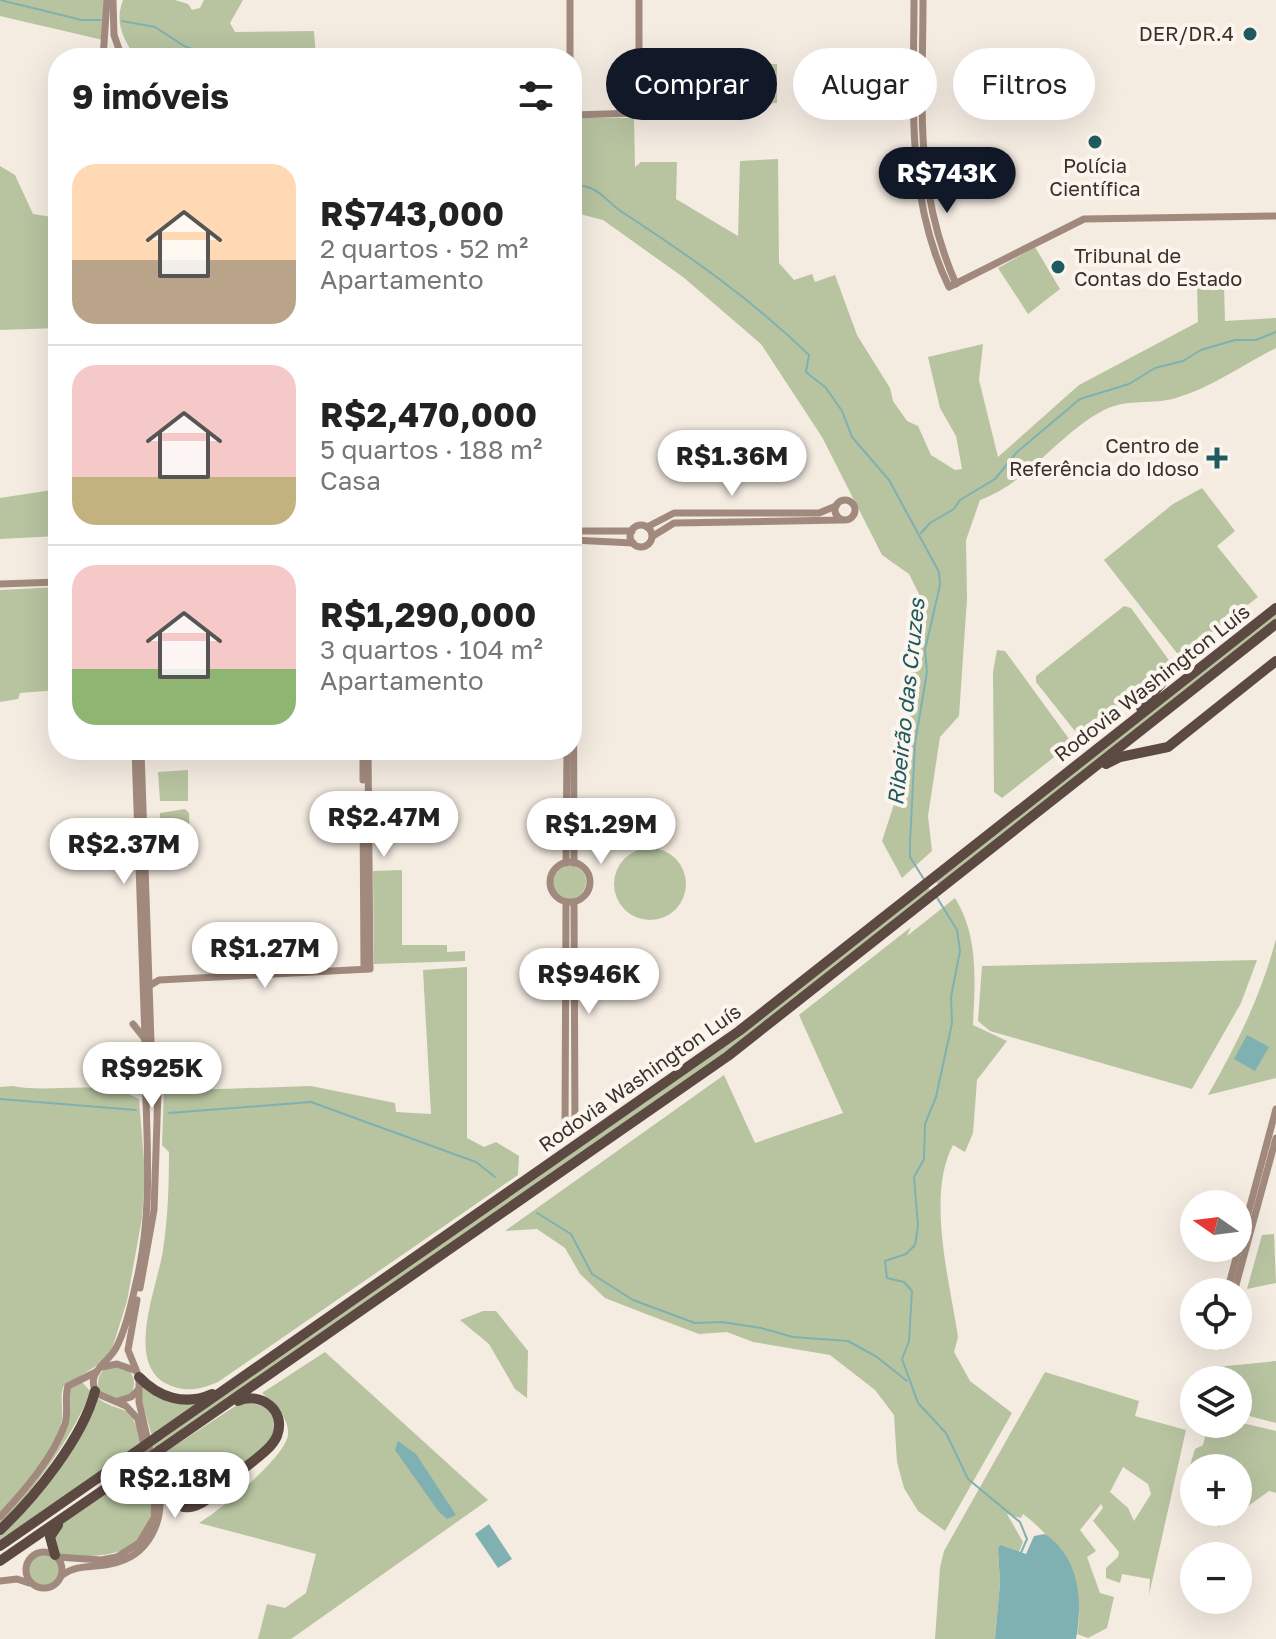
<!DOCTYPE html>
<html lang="pt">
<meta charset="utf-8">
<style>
:root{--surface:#fff;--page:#f2f2f2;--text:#222;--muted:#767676;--line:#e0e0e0;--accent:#111827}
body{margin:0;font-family:"Golos Text",sans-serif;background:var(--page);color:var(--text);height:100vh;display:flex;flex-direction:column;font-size:30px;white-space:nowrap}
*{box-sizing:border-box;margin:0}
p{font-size:26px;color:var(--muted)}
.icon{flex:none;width:44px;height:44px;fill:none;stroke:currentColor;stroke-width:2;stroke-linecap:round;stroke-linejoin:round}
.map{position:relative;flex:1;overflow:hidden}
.details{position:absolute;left:48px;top:48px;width:534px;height:712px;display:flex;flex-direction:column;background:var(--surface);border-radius:32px;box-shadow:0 8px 32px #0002}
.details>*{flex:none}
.guide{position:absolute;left:606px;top:48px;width:550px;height:72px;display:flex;gap:16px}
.needle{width:52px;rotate:284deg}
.controls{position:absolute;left:1180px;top:1190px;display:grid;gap:16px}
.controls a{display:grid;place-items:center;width:72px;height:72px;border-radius:50%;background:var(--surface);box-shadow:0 8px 32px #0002;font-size:40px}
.price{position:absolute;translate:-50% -68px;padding:0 18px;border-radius:28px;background:#fff;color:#222;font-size:26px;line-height:52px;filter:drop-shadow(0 2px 4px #0008)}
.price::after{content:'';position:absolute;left:50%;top:48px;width:24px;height:18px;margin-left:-12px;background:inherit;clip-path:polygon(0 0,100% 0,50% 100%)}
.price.selected{background:var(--accent);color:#fff}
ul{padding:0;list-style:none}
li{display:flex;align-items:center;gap:24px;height:200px;padding:0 24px}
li+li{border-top:2px solid var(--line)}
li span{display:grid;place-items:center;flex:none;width:224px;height:160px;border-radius:24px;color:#555}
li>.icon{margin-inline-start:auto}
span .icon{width:96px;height:96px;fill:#fffc;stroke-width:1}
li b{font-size:34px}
h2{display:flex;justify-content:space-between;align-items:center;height:96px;padding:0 24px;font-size:34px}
.pill{padding:0 28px;border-radius:36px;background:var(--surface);box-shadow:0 8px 32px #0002;font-size:28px;line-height:72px}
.pill.selected{background:var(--accent);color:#fff}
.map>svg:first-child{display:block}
</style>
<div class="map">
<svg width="1276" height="1639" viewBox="0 0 1276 1639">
<rect width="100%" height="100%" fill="#f4ebe1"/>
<g fill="#b8c4a0" fill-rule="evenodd">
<path d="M0 0H104L103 40 0 16Z"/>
<path d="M123 0H175L188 4 192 10 200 8 204 0H243L230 23 235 32 314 31 316 58H135C124 37 114 25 123 0Z"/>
<path d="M777 64V103L730 106 729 65Z"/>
<path d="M579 118H634L635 167 641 162H677L676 199 738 236 740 161 778 159 779 263 794 280 812 274 815 282 835 275 857 335 890 388 893 401 907 421 918 426 931 455 955 470 962 469 956 436 940 408 928 357 983 344 979 380 998 457 1079 385 1198 322 1197 287 1224 286 1225 321 1276 318V348C1244 364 1211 388 1176 398 1152 405 1128 398 1104 410 1058 434 1028 483 980 500L966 540 967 599 959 716 940 737 928 816 932 851 902 878 882 841 895 801 909 683 924 604 909 574 882 555 822 437 761 344 683 277 603 220 576 213 574 126Z"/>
<path d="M0 166 15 175 33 214 58 218V328L0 330Z"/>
<path d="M1035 247 1060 289 1028 314 998 268Z"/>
<path d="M1202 488 1235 531 1217 546 1258 597 1180 657 1104 560 1173 504Z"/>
<path d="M58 489V536L0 539V498Z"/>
<path d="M58 587V690L20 693 18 699 0 702V590Z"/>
<path d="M1124 606 1131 608 1171 663 1084 735H1078L1036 682V676Z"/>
<path d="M1276 611V622L939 885 936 882Z"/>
<path d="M997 650 1005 651 1072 743 1002 798 994 792 993 672Z"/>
<path d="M188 770V801H160L158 772Z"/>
<path d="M185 809 189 813 190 865H160V813Z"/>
<circle cx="650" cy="884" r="36"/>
<circle cx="569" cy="882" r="17"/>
<path d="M402 870V945H447V952L465 951V961L374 964 373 871Z"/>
<path d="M928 887 930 890 922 901 708 1067 154 1450 153 1445 163 1436 701 1062Z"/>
<path d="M955 898C979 937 975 981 973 1025L1007 1041 977 1080 973 1133 965 1152 953 1145C926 1196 950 1282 958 1337L954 1352 970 1381 1012 1413 945 1531 918 1511 904 1488 897 1462 894 1415 875 1390 830 1355 753 1342 727 1332 699 1334 646 1314 605 1298 580 1274 565 1248 537 1229 505 1231 724 1075 755 1143 843 1113 799 1015 911 927 907 936Z"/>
<path d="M1276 939V1078L1208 1095C1237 1044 1261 996 1276 939Z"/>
<path d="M1257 960 1241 1003 1192 1089 990 1031 978 1021 982 966Z"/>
<path d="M467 967V1138L484 1147 496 1142 519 1156 518 1175 218 1382C200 1390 183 1393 165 1383 125 1360 158 1285 163 1250 168 1217 169 1185 169 1152L162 1145 164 1091 311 1086 395 1103 396 1112 431 1114 423 970Z"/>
<path d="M13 1086C52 1094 103 1078 139 1099L145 1173 142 1218 127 1301 112 1349 104 1361 63 1387C60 1398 63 1407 62 1419 56 1454 23 1491 0 1516V1087Z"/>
<path d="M1274 1234 1276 1283 1247 1289 1262 1235Z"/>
<path d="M483 1311H496L528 1351 527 1398 515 1389 489 1344 460 1320Z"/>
<path d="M325 1352 488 1500 291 1639H258L267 1604 285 1608 306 1593 316 1554 199 1523C220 1510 284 1459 288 1435 290 1418 273 1403 262 1393Z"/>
<path d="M1276 1361V1423L1238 1413V1380H1214L1217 1367Z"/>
<circle cx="116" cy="1383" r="18"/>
<path d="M1045 1372 1139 1401 1135 1416 1186 1430 1149 1595 1150 1579 1122 1574 1120 1583 1106 1578V1568L1118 1557 1119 1552 1093 1521 1103 1508 1101 1504 1080 1530 1096 1551 1087 1557 1100 1593 1114 1597 1107 1628 1088 1638 1077 1634C1087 1584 1061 1543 1023 1514L1021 1518 1007 1514 1023 1542 1018 1554 1000 1546 998 1549 1000 1583 995 1639H935L940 1568 944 1551ZM1123 1467 1148 1484 1151 1494 1134 1521 1128 1508 1110 1492Z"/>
<path d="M82 1382 91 1392C68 1444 36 1485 0 1528V1521L69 1418 70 1389Z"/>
<path d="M142 1382 151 1390 202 1400 152 1436 141 1399Z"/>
<path d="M95 1396C123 1418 132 1397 140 1444L0 1540V1533L38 1490Z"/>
<path d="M243 1401 270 1408 276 1423 271 1441 201 1503 178 1504 162 1485 156 1458Z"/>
<path d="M1238 1422 1276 1431V1493L1269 1491 1219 1527 1210 1512H1238V1468H1194V1486L1187 1475 1195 1449 1203 1445 1208 1424Z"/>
<path d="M146 1466C164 1546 135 1557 62 1557L54 1548 55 1529Z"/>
<circle cx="44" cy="1570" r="15"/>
</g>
<g fill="#7fb0b2">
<path d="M1247 1035 1269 1047 1255 1071 1234 1059Z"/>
<path d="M398 1441 416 1454 456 1515 447 1519 439 1512 395 1450Z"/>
<path d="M489 1524 512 1559 498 1568 475 1534Z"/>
<path d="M1045 1534C1080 1558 1083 1601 1076 1639H995L1000 1583 998 1549 1000 1545 1026 1554 1034 1536Z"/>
</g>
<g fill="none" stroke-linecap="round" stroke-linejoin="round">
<g stroke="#7fb0b2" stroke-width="2">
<path d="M0 0 82 20H101"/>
<path d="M122 21 155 27 184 46 218 58"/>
<path d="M576 185C601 187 604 200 622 212 691 257 750 298 809 355L806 372 826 388 842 411 852 437 889 480 939 572 940 585 925 650 927 672 915 743 910 843V857L925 881"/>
<path d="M921 533 930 523 954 509 960 500 995 479 1017 452 1080 399 1129 384 1155 368 1183 361 1201 350 1235 340H1256L1276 332"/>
<path d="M936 896 957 930 960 951 951 997 952 1023 936 1097 925 1124 924 1159 914 1177 918 1226 915 1245 906 1254 885 1261 887 1278 904 1282 912 1291 909 1341 902 1359 918 1403 946 1433 968 1479 1020 1522 1027 1539 1020 1555"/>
<path d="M0 1099 136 1110"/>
<path d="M169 1113 311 1102 476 1162 495 1177"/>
<path d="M537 1213 571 1234 592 1274 633 1300 695 1323 722 1322 761 1328 793 1337 848 1341 877 1357 907 1381"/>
</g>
<path stroke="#7fb0b2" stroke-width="7" d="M572 185H576"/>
<g stroke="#a18a7d" stroke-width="7">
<path d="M113 0 114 35 122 58"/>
<path d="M570 0V58"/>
<path d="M914 0C914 98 905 197 949 287L1084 219 1276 216"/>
<path d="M923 0C923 104 913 186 956 284"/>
<path d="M103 58 107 0"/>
<path d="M111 58H113"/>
<path d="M572 115 639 113V0"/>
<path d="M572 217 574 863"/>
<circle cx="845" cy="510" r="10"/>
<circle cx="641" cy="536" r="11"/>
<path d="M647 527 674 513H819L836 506"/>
<path d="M572 531H632"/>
<path d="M653 536 674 523 842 520"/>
<path d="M572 540 633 543"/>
<path d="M0 584 58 582"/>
<path d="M363 780V752"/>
<path d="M363 808 364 969"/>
<circle cx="570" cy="882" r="20"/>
<path d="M566 863 567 750"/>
<path d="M574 902 575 1127"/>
<path d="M149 986 159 980 370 969 368 750"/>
<path d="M133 1024 145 1039"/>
<path d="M565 1134 566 902"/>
<path d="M140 1288 154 1210 158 1091 151 1042 141 750"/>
<path d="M1227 1292 1276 1109"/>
<path d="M1234 1292 1276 1138"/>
<path d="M137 1300 128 1350 139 1377V1402L152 1459"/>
<path d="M1213 1346 1216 1336"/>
<path d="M1220 1346 1223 1336"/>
<path d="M102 1367 117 1364 134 1370"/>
<path d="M118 1401 131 1397 138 1390"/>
<path d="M0 1517C24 1491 53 1458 65 1424 69 1411 64 1398 68 1386L96 1372"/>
<circle cx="44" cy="1570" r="18"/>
<path d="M57 1557 101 1560 117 1557 139 1543 154 1518 155 1496 138 1419 126 1406 98 1394C94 1389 92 1384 94 1377 97 1367 111 1358 116 1348 126 1329 131 1304 136 1283 156 1202 144 1121 145 1039L135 750"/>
<path d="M62 1575C78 1564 92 1568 110 1564 150 1557 166 1519 158 1483"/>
<path d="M0 1581 17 1579 29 1583"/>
</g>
<g stroke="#5c4a42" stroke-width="10">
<path d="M1141 708 1178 663"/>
<path d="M1106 764 1120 757 1168 747 1276 661"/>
<path d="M139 1377C159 1398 185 1406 212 1394"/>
<path d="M158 1436 739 1031 1276 608"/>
<path d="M160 1450 728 1056 1276 624"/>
<path d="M153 1465C179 1533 200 1507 241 1471 252 1461 271 1450 277 1436 287 1410 260 1391 238 1401"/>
<path d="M0 1530C35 1497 83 1438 95 1391"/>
<path d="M0 1546 134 1453"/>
<path d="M55 1555 50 1537 58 1525"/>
<path d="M0 1561 138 1466"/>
</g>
<g stroke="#5c4a42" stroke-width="10">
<path d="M134 1453 158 1436"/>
<path d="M138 1466 160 1450"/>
</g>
</g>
<g fill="#1f5a5e" stroke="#fbf5ee" stroke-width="3">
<circle cx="1250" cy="34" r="8"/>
<circle cx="1095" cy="142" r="8"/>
<circle cx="1058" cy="267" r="8"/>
<path d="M1213 446h8v8h8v8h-8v8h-8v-8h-8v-8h8z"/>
</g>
<g text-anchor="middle" stroke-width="8" stroke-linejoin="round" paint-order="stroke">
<g font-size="20" fill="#3b302b" stroke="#fbf5ee" text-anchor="end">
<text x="1234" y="41">DER/DR.4</text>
<text x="1095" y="173" text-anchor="middle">Polícia<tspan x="1095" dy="23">Científica</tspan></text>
<text x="1074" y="263" text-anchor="start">Tribunal de<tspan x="1074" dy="23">Contas do Estado</tspan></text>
<text x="1199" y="453">Centro de<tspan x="1199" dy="23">Referência do Idoso</tspan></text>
</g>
<g font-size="20" fill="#3b302b" stroke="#fbf5ee">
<text transform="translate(1152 683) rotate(-38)" y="7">Rodovia Washington Luís</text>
<text transform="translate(640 1078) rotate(-35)" y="7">Rodovia Washington Luís</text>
</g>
<g font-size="22" font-style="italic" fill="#1f5a5e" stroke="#fbf5ee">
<text transform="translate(906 702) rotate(-84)" y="8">Ribeirão das Cruzes</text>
</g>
</g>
</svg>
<div class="controls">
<a><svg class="needle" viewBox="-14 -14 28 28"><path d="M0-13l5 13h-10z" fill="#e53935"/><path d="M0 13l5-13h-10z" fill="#767676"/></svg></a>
<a><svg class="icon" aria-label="locate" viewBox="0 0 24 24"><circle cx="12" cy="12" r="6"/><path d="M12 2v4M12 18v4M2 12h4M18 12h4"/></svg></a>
<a><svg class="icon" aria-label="layers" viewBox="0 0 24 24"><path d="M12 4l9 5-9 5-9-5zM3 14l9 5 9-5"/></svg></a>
<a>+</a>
<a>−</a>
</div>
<b class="price selected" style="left:947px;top:215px">R$743K</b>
<b class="price" style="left:732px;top:498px">R$1.36M</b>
<b class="price" style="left:384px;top:859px">R$2.47M</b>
<b class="price" style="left:601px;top:866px">R$1.29M</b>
<b class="price" style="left:124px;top:886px">R$2.37M</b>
<b class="price" style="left:265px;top:990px">R$1.27M</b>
<b class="price" style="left:589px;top:1016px">R$946K</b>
<b class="price" style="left:152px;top:1110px">R$925K</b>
<b class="price" style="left:175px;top:1520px">R$2.18M</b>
<div class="guide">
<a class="pill selected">Comprar</a>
<a class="pill">Alugar</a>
<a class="pill">Filtros</a>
</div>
<section class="details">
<h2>9 imóveis<svg class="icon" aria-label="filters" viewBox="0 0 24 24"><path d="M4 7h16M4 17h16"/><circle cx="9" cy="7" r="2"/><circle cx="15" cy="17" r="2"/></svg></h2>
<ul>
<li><span style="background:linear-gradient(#ffd9b3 60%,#b9a48a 0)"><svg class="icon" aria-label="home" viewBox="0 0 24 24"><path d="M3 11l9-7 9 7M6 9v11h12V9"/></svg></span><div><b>R$743,000</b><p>2 quartos · 52 m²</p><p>Apartamento</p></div></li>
<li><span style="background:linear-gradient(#f6c9c9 70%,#c2b280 0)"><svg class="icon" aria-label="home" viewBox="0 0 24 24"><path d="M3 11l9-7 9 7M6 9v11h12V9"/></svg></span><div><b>R$2,470,000</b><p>5 quartos · 188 m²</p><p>Casa</p></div></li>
<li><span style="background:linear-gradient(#f6c9c9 65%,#8fb573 0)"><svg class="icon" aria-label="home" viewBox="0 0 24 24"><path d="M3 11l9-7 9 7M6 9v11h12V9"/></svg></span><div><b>R$1,290,000</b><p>3 quartos · 104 m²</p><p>Apartamento</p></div></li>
</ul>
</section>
</div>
